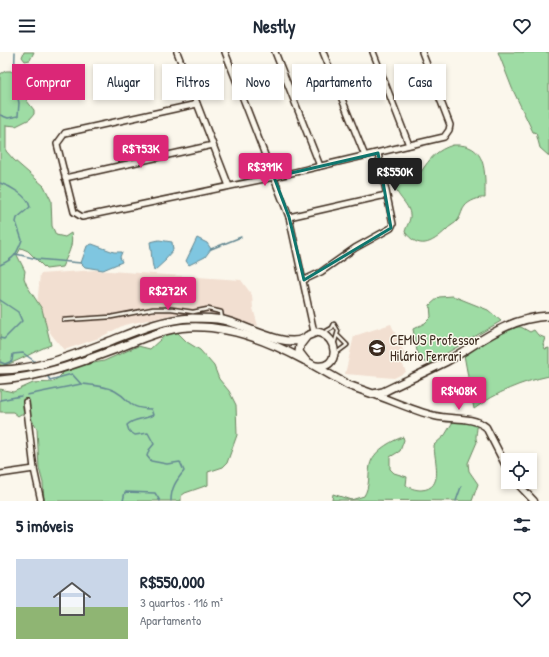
<!DOCTYPE html>
<html lang="pt">
<meta charset="utf-8">
<style>
:root{--surface:#fff;--page:#f2f2f3;--text:#1f2937;--muted:#747a83;--accent:#db2777}
body{margin:0;font-family:"Patrick Hand",sans-serif;background:var(--page);color:var(--text);height:100vh;display:flex;flex-direction:column;font-size:15px;white-space:nowrap}
*{box-sizing:border-box;margin:0}
p{font-size:13px;color:var(--muted)}
.icon{flex:none;width:22px;height:22px;fill:none;stroke:currentColor;stroke-width:2;stroke-linecap:round;stroke-linejoin:round}
.map{position:relative;height:449px;overflow:hidden}
.side{display:flex;flex-direction:column;background:var(--surface);flex:1}
.side>*{flex:none}
.hud{position:absolute;left:12px;top:12px;width:525px;height:36px;display:flex;gap:8px}
.tools{position:absolute;left:501px;top:401px;display:grid;gap:8px}
.tools a{display:grid;place-items:center;width:36px;height:36px;border-radius:0px;background:var(--surface);box-shadow:0 2px 6px #0003;font-size:20px}
.price{position:absolute;translate:-50% -34px;padding:0 9px;border-radius:4px;background:var(--accent);color:#fff;font-size:13px;line-height:26px;filter:drop-shadow(0 1px 2px #0008)}
.price::after{content:'';position:absolute;left:50%;top:24px;width:12px;height:9px;margin-left:-6px;background:inherit;clip-path:polygon(0 0,100% 0,50% 100%)}
.price.current{background:#222;color:#fff}
ul{padding:0;list-style:none}
li{display:flex;align-items:center;gap:12px;height:100px;padding:0 16px}
li span{display:grid;place-items:center;flex:none;width:112px;height:80px;border-radius:0px;color:#555}
li>.icon{margin-inline-start:auto}
span .icon{width:48px;height:48px;fill:#fffc;stroke-width:1}
li b{font-size:17px}
h2{display:flex;justify-content:space-between;align-items:center;height:48px;padding:0 16px;font-size:17px}
.chip{padding:0 14px;border-radius:0px;background:var(--surface);box-shadow:0 2px 6px #0003;font-size:14px;line-height:36px}
.chip.current{background:var(--accent);color:#fff}
header{display:flex;justify-content:space-between;align-items:center;height:52px;padding:0 16px;background:var(--surface);font-size:18px;font-weight:800}
.map>svg:first-child{display:block}
</style>
<header><svg class="icon" aria-label="menu" viewBox="0 0 24 24"><path d="M4 6h16M4 12h16M4 18h16"/></svg>Nestly<svg class="icon" aria-label="heart" viewBox="0 0 24 24"><path d="M12 20l-8-8c-3-5 5-10 8-4 3-6 11-1 8 4z"/></svg></header>
<div class="map">
<svg width="549" height="449" viewBox="0 0 549 449">
<rect width="100%" height="100%" fill="#fbf7ec"/>
<filter id="ink" filterUnits="userSpaceOnUse"><feTurbulence type="fractalNoise" baseFrequency=".025" numOctaves="2"/><feDisplacementMap in="SourceGraphic" scale="8" xChannelSelector="R" yChannelSelector="G"/><feConvolveMatrix kernelMatrix="1 2 1 2 8 2 1 2 1" color-interpolation-filters="sRGB"/></filter>
<g filter="url(#ink)">
<g fill="#f2dfd1">
<path d="M95 218 241 228 252 243 253 256 258 274 210 261 176 262 124 273 99 286 64 298 51 282 37 255 40 222Z"/>
<path d="M391 272 407 307 402 311 406 320 394 326 345 322 354 284Z"/>
</g>
<g fill="#9edca4" stroke="#6c8361">
<path d="M24 0H34L30 8 25 9 22 5Z"/>
<path d="M498 0H549V104L540 96 536 81 533 80 512 36Z"/>
<path d="M6 19H11L24 30 27 49 34 58V62L30 67 16 74 6 73V99L14 108 44 134 51 148 52 174 56 183 65 185 71 181C74 194 67 204 62 215L46 217 28 199 21 196 17 203 25 219 24 226 27 234 42 257 51 293C35 298 16 312 0 314V22Z"/>
<path d="M453 93C488 91 485 121 485 146 479 145 469 149 465 154 462 157 461 164 458 168 455 172 449 174 446 178 431 192 419 198 405 180 406 174 411 169 410 162 408 148 389 141 397 125 398 123 400 120 403 119 409 116 415 120 421 120 430 106 437 98 453 93Z"/>
<path d="M453 244 488 258 501 269 430 311 424 310 417 299 413 277 425 271 431 265 430 253 439 245Z"/>
<path d="M517 275H521L530 280 534 278 538 283 545 286 543 292 545 297 549 296V324C521 330 497 340 474 357L464 303 488 288Z"/>
<path d="M171 278 177 280 187 290 200 298 214 314 219 327 229 339 236 353 237 383 227 411 223 415 208 420V433L185 441 181 444V449H44L43 431 39 416 37 377 29 363 21 362 18 364 13 360H0V337L13 340 33 331 52 330 58 326 68 316 104 309 138 294 150 297Z"/>
<path d="M454 368 476 370C479 377 474 384 477 390L468 411 469 419 478 432 472 449 332 448 333 442 351 448 364 444C370 434 368 424 370 413 373 399 391 389 403 385L404 388 400 399 390 405V417L394 421 407 425 406 433C409 436 416 438 421 438 445 437 434 408 434 393L445 383Z"/>
</g>
<g fill="#7fc6e0" stroke="#648892">
<path d="M197 186 207 191 211 197 205 205 189 213 186 209Z"/>
<path d="M159 188 172 190 173 198 165 207 166 208 154 219C151 209 152 201 150 190Z"/>
<path d="M92 192 114 200H122L120 205 122 210 103 218 85 215 81 211 87 194Z"/>
</g>
<g fill="none" stroke-linecap="round" stroke-linejoin="round">
<g stroke="#648892" stroke-width="1.5">
<path d="M0 63 8 66 18 64 19 51 14 30 15 0"/>
<path d="M0 131C10 134 28 144 30 155L17 166 16 170 22 188C16 203 15 206 0 213"/>
<path d="M211 197 241 185"/>
<path d="M16 202 37 207 81 211"/>
<path d="M0 248 18 260 22 269 4 287 0 286"/>
<path d="M0 310 5 312 12 309 13 302 23 301 37 311"/>
<path d="M47 323 50 328 72 322 81 332C92 333 105 334 115 339 133 349 126 356 151 357L153 363C144 368 134 366 127 373L129 379 135 383 148 381 154 392 149 398 147 404 151 409 167 412 180 410 184 419C176 429 171 436 171 449"/>
<path d="M27 343 81 332"/>
<path d="M0 348 21 344"/>
<path d="M123 449 125 440 155 441 160 449"/>
<path d="M456 449 461 435"/>
</g>
<defs>
<g id="service">
<path d="M64 268 111 265 153 257H172L193 260 208 257 221 260 222 267"/>
<path d="M323 281 332 276 334 272 338 279 334 293"/>
<path d="M335 302 347 293 338 284"/>
</g>
<g id="minor">
<path d="M177 0 229 134"/>
<path d="M225 0 289 165 314 280"/>
<path d="M275 0 320 114"/>
<path d="M323 0 365 104"/>
<path d="M373 0 409 93"/>
<path d="M197 52 65 81 57 92 74 160 82 165 274 125 444 85 449 78 450 73 422 0"/>
<path d="M65 126 213 93"/>
<path d="M289 165 386 143"/>
<path d="M304 228 321 220 355 196 391 176 393 172 378 101"/>
<path d="M26 350 34 417 41 449"/>
<path d="M0 422 34 417"/>
</g>
<g id="tertiary">
<path d="M373 342C393 349 414 359 435 364 452 368 472 364 486 375L508 418"/>
<path d="M516 430 534 449"/>
</g>
<g id="secondary">
<path d="M316 314C339 318 341 285 317 280L307 284 300 293 299 300 306 309 348 333 373 342 383 340C405 329 428 319 449 308 483 288 508 266 549 264"/>
<path d="M0 318C37 318 74 303 108 290 136 279 162 267 192 266 202 266 213 266 223 268 245 273 284 296 303 287"/>
<path d="M0 328C41 325 79 311 116 297 139 288 164 276 189 275 229 273 269 289 304 308"/>
</g>
</defs>
<use href="#service" stroke="#3b2a1e" stroke-width="5.5"/>
<use href="#minor" stroke="#3b2a1e" stroke-width="8"/>
<use href="#tertiary" stroke="#3b2a1e" stroke-width="9"/>
<use href="#secondary" stroke="#3b2a1e" stroke-width="10"/>
<use href="#service" stroke="#fbf7ec" stroke-width="2.5"/>
<use href="#minor" stroke="#fbf7ec" stroke-width="5"/>
<use href="#tertiary" stroke="#fbf7ec" stroke-width="6"/>
<use href="#secondary" stroke="#fbf7ec" stroke-width="7"/>
</g>
</g>
<path fill="none" stroke="#0f766e" stroke-width="3" stroke-linejoin="round" d="M378 101 391 176 304 228 289 165 274 125Z"/>
<defs>
<symbol id="school-disc" viewBox="-11 -11 22 22"><circle r="9.5" fill="#3b2a1e" stroke="#fbf7ec"/><path d="M0-5L7-2L0 1L-7-2ZM-4 1L0 2.5L4 1V4Q0 6-4 4Z" fill="#fff"/></symbol>
</defs>
<g fill-rule="evenodd">
<use href="#school-disc" x="367" y="286" width="20" height="20"/>
</g>
<g text-anchor="middle" stroke-width="3" stroke-linejoin="round" paint-order="stroke">
<g font-size="14" fill="#3b2a1e" stroke="#fbf7ec" text-anchor="start">
<text x="390" y="293">CEMUS Professor<tspan x="390" dy="16">Hilário Ferrari</tspan></text>
</g>
</g>
</svg>
<div class="tools">
<a><svg class="icon" aria-label="locate" viewBox="0 0 24 24"><circle cx="12" cy="12" r="6"/><path d="M12 2v4M12 18v4M2 12h4M18 12h4"/></svg></a>
</div>
<b class="price" style="left:141px;top:117px">R$753K</b>
<b class="price" style="left:265px;top:135px">R$391K</b>
<b class="price current" style="left:395px;top:140px">R$550K</b>
<b class="price" style="left:168px;top:259px">R$272K</b>
<b class="price" style="left:459px;top:359px">R$408K</b>
<div class="hud">
<a class="chip current">Comprar</a>
<a class="chip">Alugar</a>
<a class="chip">Filtros</a>
<a class="chip">Novo</a>
<a class="chip">Apartamento</a>
<a class="chip">Casa</a>
</div>
</div>
<section class="side">
<h2>5 imóveis<svg class="icon" aria-label="filters" viewBox="0 0 24 24"><path d="M4 7h16M4 17h16"/><circle cx="9" cy="7" r="2"/><circle cx="15" cy="17" r="2"/></svg></h2>
<ul>
<li><span style="background:linear-gradient(#c9d6e8 60%,#8fb573 0)"><svg class="icon" aria-label="home" viewBox="0 0 24 24"><path d="M3 11l9-7 9 7M6 9v11h12V9"/></svg></span><div><b>R$550,000</b><p>3 quartos · 116 m²</p><p>Apartamento</p></div><svg class="icon" aria-label="heart" viewBox="0 0 24 24"><path d="M12 20l-8-8c-3-5 5-10 8-4 3-6 11-1 8 4z"/></svg></li>
</ul>
</section>
